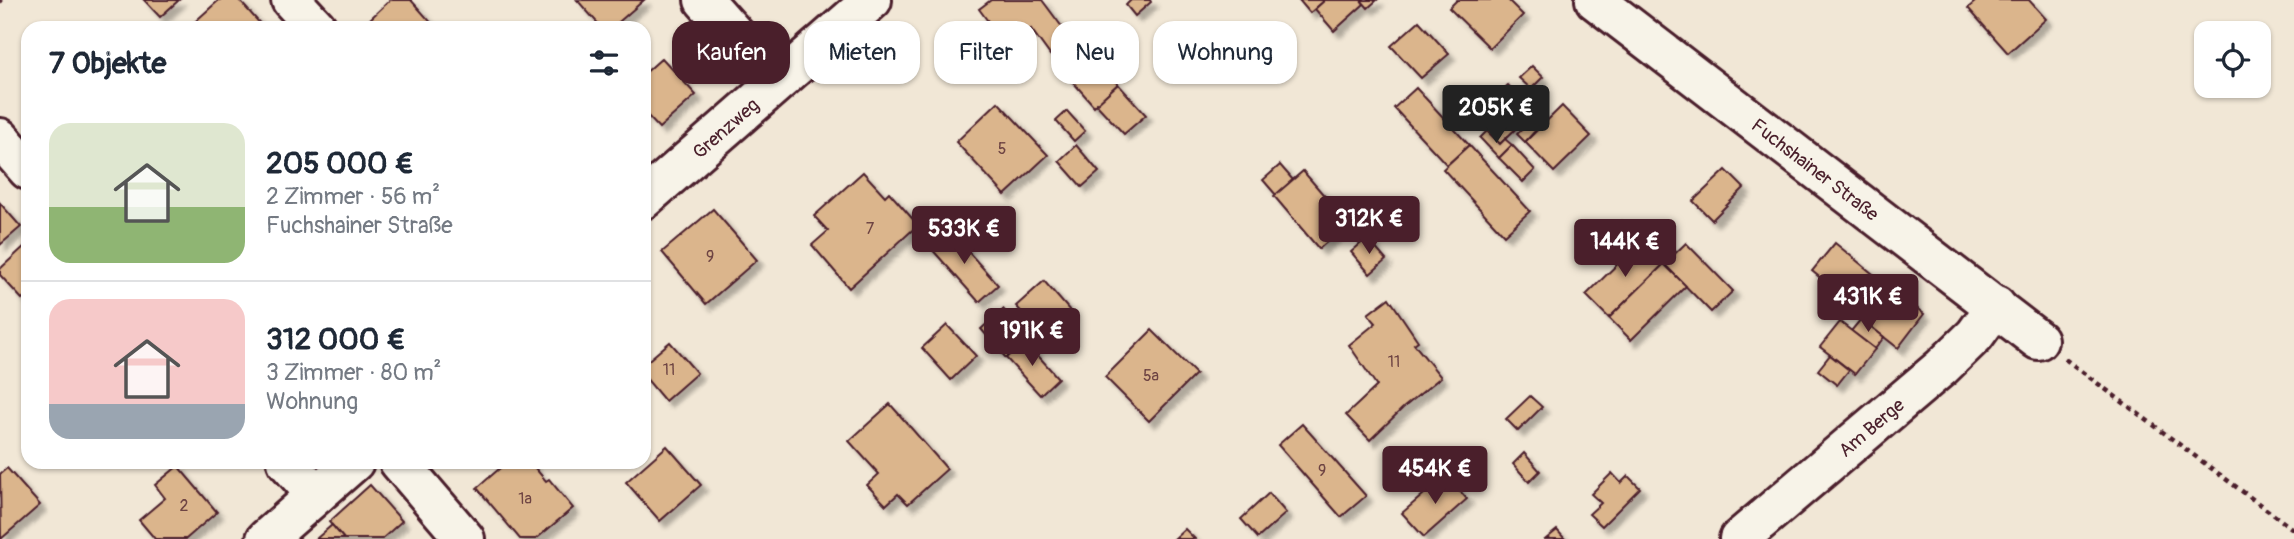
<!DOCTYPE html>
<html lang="de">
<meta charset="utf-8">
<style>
:root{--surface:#fff;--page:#f6f6f7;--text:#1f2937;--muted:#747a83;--line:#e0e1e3;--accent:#4a1f2b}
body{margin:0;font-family:Pangolin,sans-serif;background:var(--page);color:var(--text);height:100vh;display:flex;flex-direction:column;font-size:26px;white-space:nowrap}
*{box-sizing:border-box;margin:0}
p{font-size:23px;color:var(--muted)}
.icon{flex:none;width:38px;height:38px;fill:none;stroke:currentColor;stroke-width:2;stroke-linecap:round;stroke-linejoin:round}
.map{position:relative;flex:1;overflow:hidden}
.drawer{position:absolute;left:21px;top:21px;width:630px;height:448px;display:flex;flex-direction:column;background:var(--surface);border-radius:21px;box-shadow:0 2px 5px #0004}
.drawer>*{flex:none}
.banner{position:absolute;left:672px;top:21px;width:665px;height:63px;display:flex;gap:14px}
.fabs{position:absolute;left:2194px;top:21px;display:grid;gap:14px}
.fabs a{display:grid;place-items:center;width:77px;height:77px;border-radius:14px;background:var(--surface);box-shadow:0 2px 5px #0004;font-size:35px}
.price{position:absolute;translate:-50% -60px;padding:0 16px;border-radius:7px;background:var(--accent);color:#fff;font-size:23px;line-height:46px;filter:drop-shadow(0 2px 4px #0008)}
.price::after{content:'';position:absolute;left:50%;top:42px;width:21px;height:16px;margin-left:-10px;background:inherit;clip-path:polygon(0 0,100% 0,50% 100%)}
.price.current{background:#222;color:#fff}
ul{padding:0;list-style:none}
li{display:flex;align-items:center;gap:21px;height:175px;padding:0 28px}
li+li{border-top:2px solid var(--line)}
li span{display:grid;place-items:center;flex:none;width:196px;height:140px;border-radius:21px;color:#555}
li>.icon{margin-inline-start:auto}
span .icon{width:84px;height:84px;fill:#fffc;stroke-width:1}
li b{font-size:30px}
h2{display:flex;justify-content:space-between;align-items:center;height:84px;padding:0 28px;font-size:30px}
.tag{padding:0 24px;border-radius:21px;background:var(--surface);box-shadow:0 2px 5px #0004;font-size:24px;line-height:63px}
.tag.current{background:var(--accent);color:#fff}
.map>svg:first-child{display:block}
</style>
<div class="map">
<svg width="2294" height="539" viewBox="0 0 2294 539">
<defs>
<filter id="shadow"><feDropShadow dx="6" dy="6" stdDeviation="2" flood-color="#0004"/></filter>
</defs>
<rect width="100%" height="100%" fill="#f1e7d6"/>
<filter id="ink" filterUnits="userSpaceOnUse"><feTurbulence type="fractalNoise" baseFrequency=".0143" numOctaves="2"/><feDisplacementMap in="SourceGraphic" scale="14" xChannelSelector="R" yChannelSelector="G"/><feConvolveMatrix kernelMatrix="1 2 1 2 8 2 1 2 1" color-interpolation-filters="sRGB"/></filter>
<g filter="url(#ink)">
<g fill="#dbb58c" stroke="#4a1f2b" stroke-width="2" filter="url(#shadow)">
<path d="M144 0H179L160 17Z"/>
<path d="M219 0H239L264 28H188Z"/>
<path d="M390 0H411L435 27 377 28 369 20Z"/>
<path d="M577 0H644L612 28H602Z"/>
<path d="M991 0H1042L1071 39 1050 55 1031 29 1007 47 979 9Z"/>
<path d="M1131 0H1150L1151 2 1135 16 1126 5Z"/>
<path d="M1299 0H1325L1310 13Z"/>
<path d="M1325 0H1361L1364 4 1334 31 1315 9Z"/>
<path d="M1361 0H1377L1368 8Z"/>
<path d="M1457 0H1508L1523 15 1490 48 1449 8Z"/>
<path d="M1977 0H2029L2046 19 2008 53 1968 8Z"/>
<path d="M1419 21 1449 54 1421 78 1391 46Z"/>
<path d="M662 58 696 95 659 128 644 112V74Z"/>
<path d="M1096 61 1118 84 1094 106 1073 82Z"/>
<path d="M1532 66 1543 77 1531 89 1519 78Z"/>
<path d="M1118 84 1146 115 1124 134 1096 104Z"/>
<path d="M1508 85 1534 111 1500 144 1474 117Z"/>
<path d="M1416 88 1469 145 1447 165 1394 108Z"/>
<path d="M998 102 1048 155 1005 195 956 142Z"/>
<path d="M1562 106 1591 136 1554 172 1525 142Z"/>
<path d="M1067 111 1085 131 1074 141 1056 121Z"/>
<path d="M1529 123 1536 130 1525 142 1517 134Z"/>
<path d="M1487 131 1500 144 1505 139 1512 145 1499 158 1480 138Z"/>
<path d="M1076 145 1099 172 1082 187 1059 161Z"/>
<path d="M1469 145 1530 211 1504 235 1443 169Z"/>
<path d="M1512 145 1535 170 1523 182 1499 158Z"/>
<path d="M1280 165 1293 180 1276 195 1263 180Z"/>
<path d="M1726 170 1744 188 1712 220 1693 201Z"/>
<path d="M1303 171 1348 223 1319 249 1274 196Z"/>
<path d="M863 172 885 196 889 192 918 225 849 288 812 245 828 231 814 216Z"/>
<path d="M0 203 21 227 0 245Z"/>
<path d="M713 209 757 260 706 304 662 252Z"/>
<path d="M1622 221 1641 241 1619 262 1600 243Z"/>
<path d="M948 229 998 285 979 302 929 246Z"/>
<path d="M1367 238 1386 260 1370 274 1351 252Z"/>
<path d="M1641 241 1664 264 1609 318 1586 295Z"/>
<path d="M1686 243 1733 291 1711 312 1664 264Z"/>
<path d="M1835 243 1873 274 1850 302 1812 271Z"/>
<path d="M27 244 28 294 22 299 0 275V269Z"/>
<path d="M1664 264 1686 286 1631 340 1609 318Z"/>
<path d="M1044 281 1071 312 1044 336 1016 306Z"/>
<path d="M1887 285 1924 314 1898 348 1861 319Z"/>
<path d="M1389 298 1418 341 1414 344 1441 377 1403 408 1370 440 1346 415 1377 386 1349 345 1376 323 1368 314Z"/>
<path d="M1003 309 1029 338 1006 358 981 329Z"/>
<path d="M1861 319 1884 337 1875 349 1851 331Z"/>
<path d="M1840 322 1875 349 1855 374 1820 347Z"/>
<path d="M947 325 976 356 951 380 922 348Z"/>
<path d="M1152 330 1196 374 1149 421 1105 377Z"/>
<path d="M1025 341 1058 378 1040 395 1006 358Z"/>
<path d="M670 342 697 373 665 401 644 376V364Z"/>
<path d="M1830 355 1849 370 1837 385 1818 370Z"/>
<path d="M1530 396 1542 407 1518 431 1506 419Z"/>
<path d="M890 404 947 469 908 504 898 494 886 505 867 485 879 474 849 441Z"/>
<path d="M1302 424 1366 496 1341 517 1278 445Z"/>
<path d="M667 446 701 485 660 521 626 482Z"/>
<path d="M1524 453 1540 471 1529 482 1513 464Z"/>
<path d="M507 462H530L546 481 549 479 573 508 536 539H520L477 488Z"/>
<path d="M178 466 217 512 186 539H155L139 520 165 498 155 485Z"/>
<path d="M7 468 40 505 1 539 0 474Z"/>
<path d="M1612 473 1621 483 1628 476 1640 488 1602 526 1589 514 1601 503 1591 494Z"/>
<path d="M1446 475 1467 499 1424 537 1402 513Z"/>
<path d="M370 485 402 521 382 539H344L329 522Z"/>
<path d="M1269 493 1286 513 1258 538 1241 519Z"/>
<path d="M332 525 344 539H316Z"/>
<path d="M1185 529 1195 539H1174Z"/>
<path d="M1557 530 1565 539H1546Z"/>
</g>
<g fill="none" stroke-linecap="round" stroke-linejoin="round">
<defs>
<g id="minor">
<path d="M291 0 317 28"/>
<path d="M704 0 777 82"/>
<path id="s1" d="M1595 0 2038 340"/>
<path d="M0 138 28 170"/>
<path id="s2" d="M644 199 872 0"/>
<path d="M287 462 316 495"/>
<path d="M399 462 465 539"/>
<path d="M266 539 354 462"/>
<path id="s3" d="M1739 539 1942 367 1975 335 1996 306"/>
</g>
</defs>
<use href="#minor" stroke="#4a1f2b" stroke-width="44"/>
<g stroke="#4a1f2b" stroke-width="4.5" stroke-dasharray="5 5" stroke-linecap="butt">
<path d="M0 2 2 0"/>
<path d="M2065 359 2294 530"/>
</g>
<use href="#minor" stroke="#f7f3e8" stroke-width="38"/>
</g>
</g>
<g text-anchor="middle" stroke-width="7" stroke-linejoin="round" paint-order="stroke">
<g font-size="16" fill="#6e4443">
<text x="1002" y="154">5</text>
<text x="870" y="234">7</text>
<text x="710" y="262">9</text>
<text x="1394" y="367">11</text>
<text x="669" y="375">11</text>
<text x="1151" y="381">5a</text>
<text x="1322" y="476">9</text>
<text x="525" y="504">1a</text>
<text x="184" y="511">2</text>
</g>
<g font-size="19" fill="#4a1f2b" stroke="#f7f3e8">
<text dy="7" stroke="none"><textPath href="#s2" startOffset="108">Grenzweg</textPath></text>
<text dy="7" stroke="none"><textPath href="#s1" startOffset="278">Fuchshainer Straße</textPath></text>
<text dy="7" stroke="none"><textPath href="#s3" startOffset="173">Am Berge</textPath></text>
</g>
</g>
</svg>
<div class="fabs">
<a><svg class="icon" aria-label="locate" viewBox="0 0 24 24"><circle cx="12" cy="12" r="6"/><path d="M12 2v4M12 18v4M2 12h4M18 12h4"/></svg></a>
</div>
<b class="price current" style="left:1496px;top:145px">205K €</b>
<b class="price" style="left:1369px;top:256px">312K €</b>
<b class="price" style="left:964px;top:266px">533K €</b>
<b class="price" style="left:1625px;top:279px">144K €</b>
<b class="price" style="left:1868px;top:334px">431K €</b>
<b class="price" style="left:1032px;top:368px">191K €</b>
<b class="price" style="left:1435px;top:506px">454K €</b>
<div class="banner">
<a class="tag current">Kaufen</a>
<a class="tag">Mieten</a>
<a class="tag">Filter</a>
<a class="tag">Neu</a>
<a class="tag">Wohnung</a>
</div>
<section class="drawer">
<h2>7 Objekte<svg class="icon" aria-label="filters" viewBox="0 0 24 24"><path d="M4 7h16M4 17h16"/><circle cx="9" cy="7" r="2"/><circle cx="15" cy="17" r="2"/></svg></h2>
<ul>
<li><span style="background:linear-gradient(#dfe7d0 60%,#8fb573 0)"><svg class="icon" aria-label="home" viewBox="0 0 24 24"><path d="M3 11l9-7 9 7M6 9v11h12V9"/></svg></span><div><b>205 000 €</b><p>2 Zimmer · 56 m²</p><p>Fuchshainer Straße</p></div></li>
<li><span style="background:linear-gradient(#f6c9c9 75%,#9aa5b1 0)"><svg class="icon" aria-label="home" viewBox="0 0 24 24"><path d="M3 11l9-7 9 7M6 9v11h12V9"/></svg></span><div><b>312 000 €</b><p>3 Zimmer · 80 m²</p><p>Wohnung</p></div></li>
</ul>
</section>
</div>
